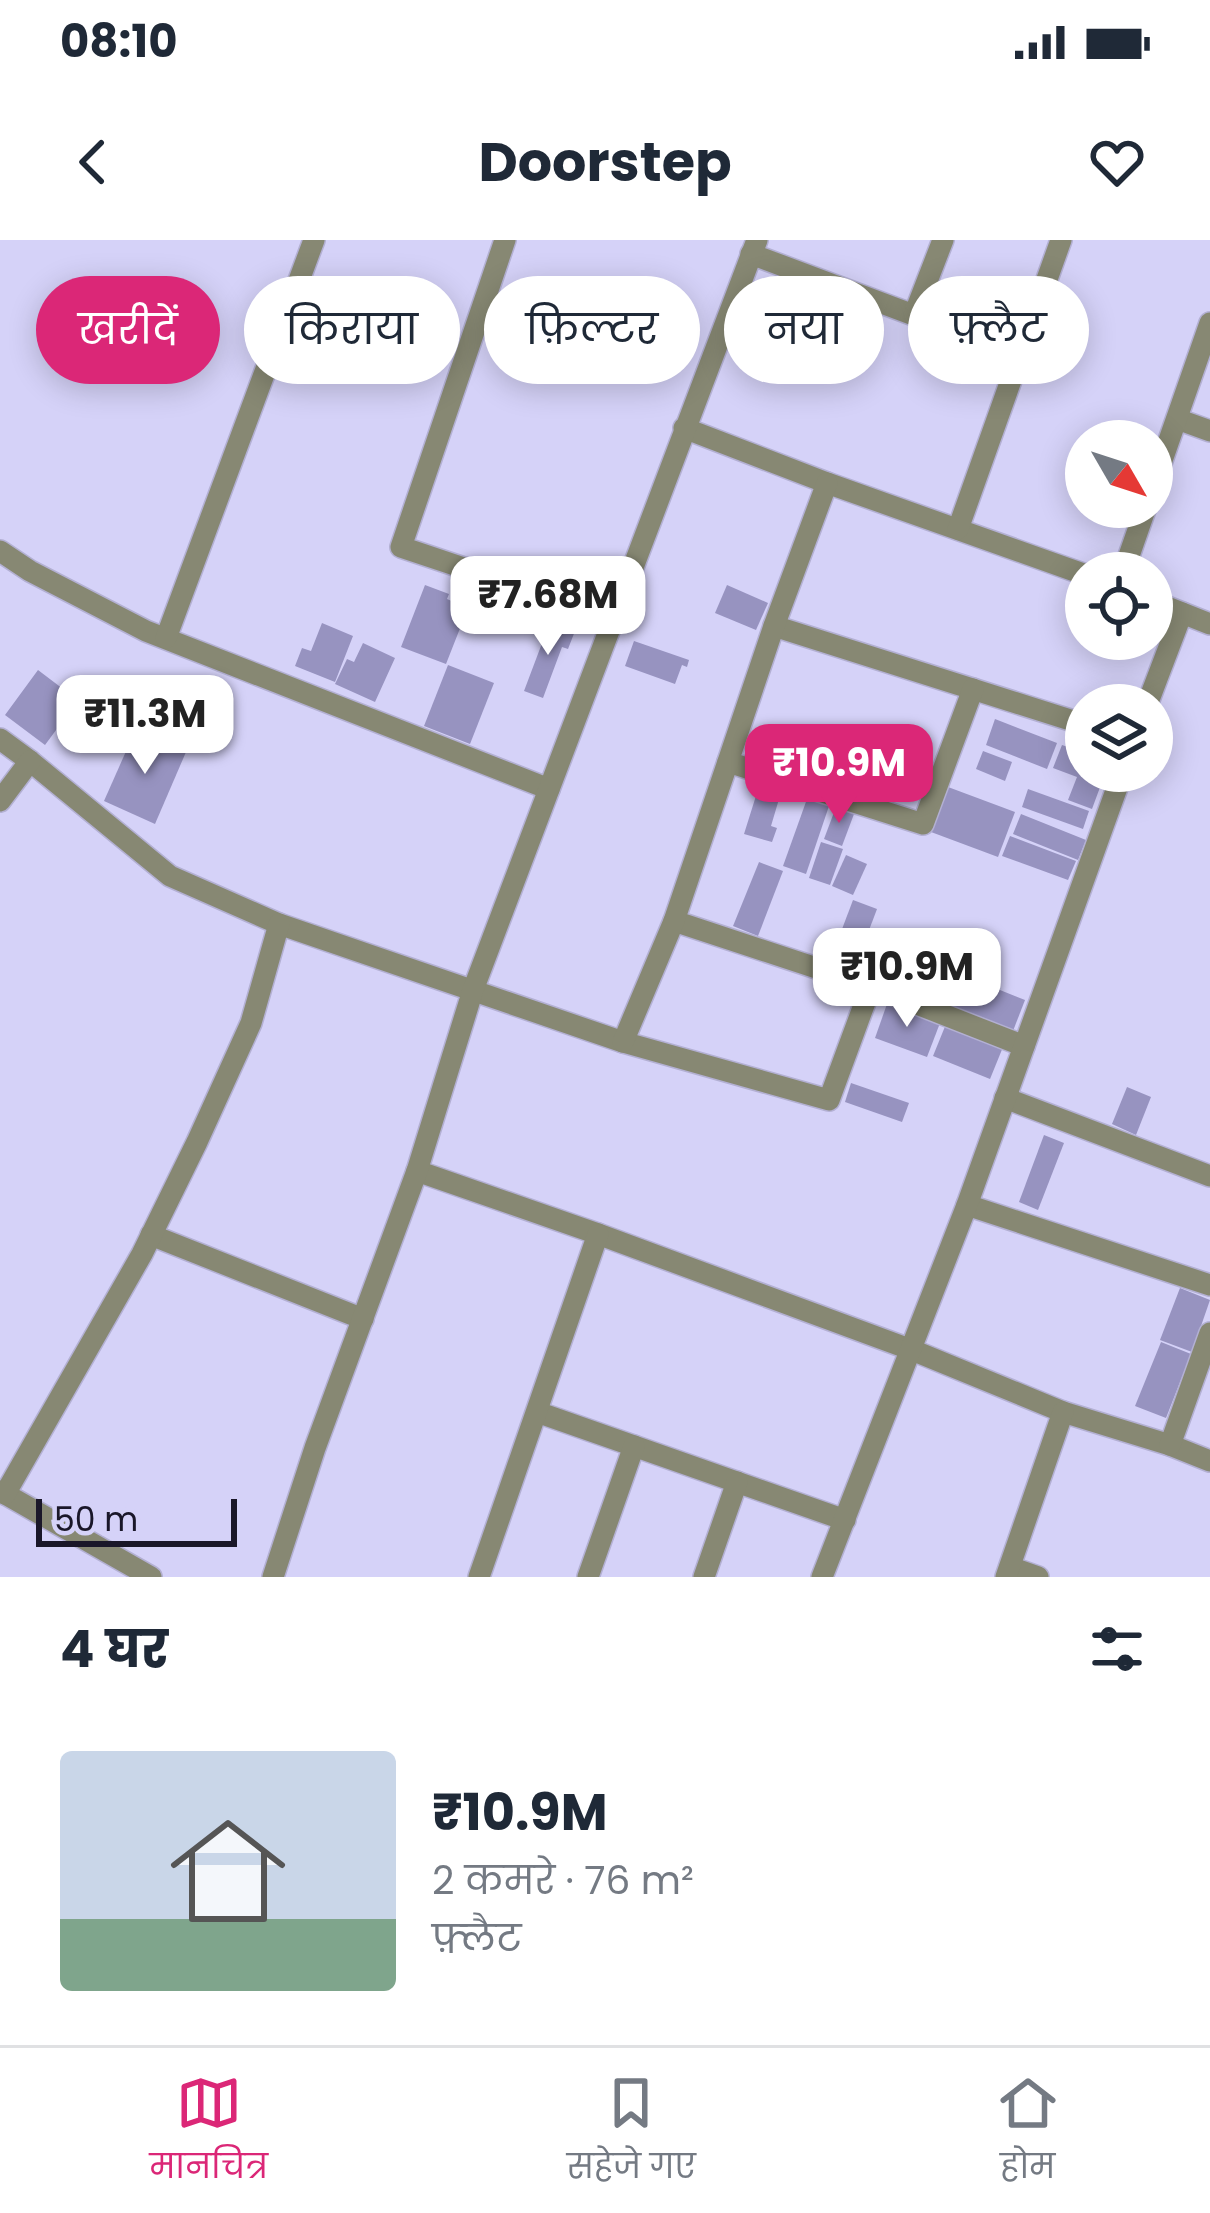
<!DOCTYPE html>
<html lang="hi">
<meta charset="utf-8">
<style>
:root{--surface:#fff;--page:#f6f6f7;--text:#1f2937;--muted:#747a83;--line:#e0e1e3;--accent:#db2777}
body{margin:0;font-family:Poppins,"Noto Sans Devanagari",sans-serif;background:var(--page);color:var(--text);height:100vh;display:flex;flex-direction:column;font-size:45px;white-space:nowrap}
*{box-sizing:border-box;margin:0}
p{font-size:39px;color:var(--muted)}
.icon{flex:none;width:66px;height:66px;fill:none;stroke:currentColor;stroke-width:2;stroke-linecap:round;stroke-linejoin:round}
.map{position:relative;height:1337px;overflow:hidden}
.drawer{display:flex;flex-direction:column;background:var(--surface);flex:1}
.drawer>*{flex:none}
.hud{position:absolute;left:36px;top:36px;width:1140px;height:108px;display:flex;gap:24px}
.needle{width:78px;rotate:129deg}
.buttons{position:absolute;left:1065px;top:180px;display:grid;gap:24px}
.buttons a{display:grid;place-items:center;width:108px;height:108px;border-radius:50%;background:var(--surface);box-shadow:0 6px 30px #0003;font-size:60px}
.scale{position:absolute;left:36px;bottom:30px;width:201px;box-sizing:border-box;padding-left:12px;border:6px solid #1a1729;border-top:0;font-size:33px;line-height:42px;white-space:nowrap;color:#1a1729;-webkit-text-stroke:9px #d5d2f8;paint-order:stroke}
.price{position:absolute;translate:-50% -102px;padding:0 27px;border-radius:24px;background:#fff;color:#222;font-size:39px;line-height:78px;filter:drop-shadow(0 3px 6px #0008)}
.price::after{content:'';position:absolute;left:50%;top:72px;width:36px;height:27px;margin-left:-18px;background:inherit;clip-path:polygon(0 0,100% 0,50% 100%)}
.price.active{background:var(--accent);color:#fff}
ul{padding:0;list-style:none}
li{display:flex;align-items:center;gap:36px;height:300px;padding:0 60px}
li+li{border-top:3px solid var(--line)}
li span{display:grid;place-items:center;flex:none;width:336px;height:240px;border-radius:12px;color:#555}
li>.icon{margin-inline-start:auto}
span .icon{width:144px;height:144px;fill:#fffc;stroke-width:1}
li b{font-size:51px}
h2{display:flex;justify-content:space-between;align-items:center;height:144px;padding:0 60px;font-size:51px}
.chip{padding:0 42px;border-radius:54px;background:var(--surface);box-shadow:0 6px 30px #0003;font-size:42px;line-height:108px}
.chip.active{background:var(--accent);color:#fff}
.status{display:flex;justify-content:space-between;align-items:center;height:84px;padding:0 60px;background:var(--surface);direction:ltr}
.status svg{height:33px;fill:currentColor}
header{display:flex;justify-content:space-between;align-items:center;height:156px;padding:0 60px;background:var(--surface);font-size:54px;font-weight:700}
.tabs{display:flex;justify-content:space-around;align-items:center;height:168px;border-top:3px solid var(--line);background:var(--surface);font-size:33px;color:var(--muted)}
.tabs a{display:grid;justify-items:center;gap:6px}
.tabs .active{color:var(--accent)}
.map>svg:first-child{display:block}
</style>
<div class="status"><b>08:10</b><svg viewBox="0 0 49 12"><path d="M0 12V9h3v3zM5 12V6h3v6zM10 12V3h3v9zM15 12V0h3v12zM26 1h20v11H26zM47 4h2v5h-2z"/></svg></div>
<header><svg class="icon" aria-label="back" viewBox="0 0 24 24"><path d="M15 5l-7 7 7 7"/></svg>Doorstep<svg class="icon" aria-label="heart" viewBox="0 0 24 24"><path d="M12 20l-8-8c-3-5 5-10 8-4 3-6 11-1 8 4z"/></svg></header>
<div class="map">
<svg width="1210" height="1337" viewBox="0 0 1210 1337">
<rect width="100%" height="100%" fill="#d5d2f8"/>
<g fill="#9793c0">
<path d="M425 345 449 354 447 359 468 368 446 424 401 407Z"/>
<path d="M727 345 768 363 756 390 715 373Z"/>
<path d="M550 382 575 391 568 409 562 407 543 458 524 451Z"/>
<path d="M322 383 353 396 335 442 295 426 302 408 311 411Z"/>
<path d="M634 401 689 420 687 427 682 425 675 444 625 426Z"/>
<path d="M363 403 395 418 375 462 335 444 347 419 354 422Z"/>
<path d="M448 425 494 443 470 504 424 486Z"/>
<path d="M38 430 67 452 72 446 82 455 45 505 5 475Z"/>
<path d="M995 479 1057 503 1047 529 986 505Z"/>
<path d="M135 491 186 512 155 584 104 561Z"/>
<path d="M1062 505 1086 513V531H1106L1092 569 1068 560 1077 537 1053 528Z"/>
<path d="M983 511 1012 522 1005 541 976 529Z"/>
<path d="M760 543 782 549 771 586 777 588 772 602 744 594Z"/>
<path d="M948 547 1015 572 998 617 931 592Z"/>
<path d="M1028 549 1089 571 1083 589 1022 567Z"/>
<path d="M807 559 829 566 806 634 783 626Z"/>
<path d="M836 567 854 574 842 606 824 599Z"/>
<path d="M1021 574 1086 600 1078 620 1013 594Z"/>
<path d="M1010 596 1076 621 1068 640 1002 616Z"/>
<path d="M821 602 843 609 830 645 809 638Z"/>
<path d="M846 615 867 624 853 655 832 646Z"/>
<path d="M759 622 783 631 758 696 733 686Z"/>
<path d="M853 660 877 669 857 722 833 713Z"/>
<path d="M960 734 1025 760 1013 791 948 766Z"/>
<path d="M887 764 940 783 927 817 875 798Z"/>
<path d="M946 784 1003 807 990 839 933 816Z"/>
<path d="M851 843 909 863 902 882 845 862Z"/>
<path d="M1127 847 1151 857 1136 895 1112 884Z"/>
<path d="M1044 895 1064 903 1038 970 1019 962Z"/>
<path d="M1180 1048 1210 1060 1192 1112 1160 1100Z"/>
<path d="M1161 1102 1191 1114 1166 1178 1135 1166Z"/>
</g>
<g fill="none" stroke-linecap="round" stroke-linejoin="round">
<defs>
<g id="minor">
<path d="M505 0 401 307 613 378"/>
<path d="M751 14 1020 115"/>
<path d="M914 75 943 0"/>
<path d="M1177 179 1210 191"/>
<path d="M684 188 827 243 1086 335"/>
<path d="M1152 249 1210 83"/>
<path d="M958 289 1061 0"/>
<path d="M0 311 30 331 146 391 549 549"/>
<path d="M1123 333 1146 267"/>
<path d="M1152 361 1210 384"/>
<path d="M774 386 1086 485"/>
<path d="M166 398 314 0"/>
<path d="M1147 465 1182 373"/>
<path d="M0 499 30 521 170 636 279 684 623 802 829 860 871 746"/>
<path d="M728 522 923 584 973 449"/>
<path d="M0 561 30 521"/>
<path d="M674 681 871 746 1024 806"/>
<path d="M623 802 674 681 774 386 827 243"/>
<path d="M1005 858 1210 936"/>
<path d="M417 931 598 994 912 1110 1063 1172 1170 1205 1210 1221"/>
<path d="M967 965 1210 1045"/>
<path d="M151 995 363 1079"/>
<path d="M537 1172 845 1280"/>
<path d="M1170 1205 1210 1093"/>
<path d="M0 1251 151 1337"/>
<path d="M5 1254 142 1014 197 902 251 783 279 684"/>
<path d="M1010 1327 1038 1337"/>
<path d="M273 1337 315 1208 417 931 473 750 757 0"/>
<path d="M479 1337 598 994"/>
<path d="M588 1337 634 1206"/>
<path d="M704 1337 737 1242"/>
<path d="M822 1337 967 965 1123 531"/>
<path d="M1006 1337 1063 1172"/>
</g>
</defs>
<use href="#minor" stroke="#b3b0d3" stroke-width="24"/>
<use href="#minor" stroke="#878873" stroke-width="21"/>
</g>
</svg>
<div class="buttons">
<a><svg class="needle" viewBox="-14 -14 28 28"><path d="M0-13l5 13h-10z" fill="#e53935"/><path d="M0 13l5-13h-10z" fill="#747a83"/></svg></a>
<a><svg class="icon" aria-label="locate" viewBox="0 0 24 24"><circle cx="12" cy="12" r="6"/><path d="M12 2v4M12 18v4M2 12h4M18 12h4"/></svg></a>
<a><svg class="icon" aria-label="layers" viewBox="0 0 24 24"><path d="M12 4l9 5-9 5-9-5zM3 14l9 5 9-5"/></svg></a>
</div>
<div class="scale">50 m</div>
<b class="price" style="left:548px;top:418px">₹7.68M</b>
<b class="price" style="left:145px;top:537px">₹11.3M</b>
<b class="price active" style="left:839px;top:586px">₹10.9M</b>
<b class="price" style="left:907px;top:790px">₹10.9M</b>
<div class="hud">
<a class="chip active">खरीदें</a>
<a class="chip">किराया</a>
<a class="chip">फ़िल्टर</a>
<a class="chip">नया</a>
<a class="chip">फ़्लैट</a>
</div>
</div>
<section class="drawer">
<h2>4 घर<svg class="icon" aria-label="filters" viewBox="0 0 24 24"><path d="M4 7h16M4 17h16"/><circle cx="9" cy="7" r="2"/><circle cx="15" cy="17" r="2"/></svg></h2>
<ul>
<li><span style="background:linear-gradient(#c9d6e8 70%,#7fa58c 0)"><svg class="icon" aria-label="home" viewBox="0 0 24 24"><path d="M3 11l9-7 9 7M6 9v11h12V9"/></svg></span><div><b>₹10.9M</b><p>2 कमरे · 76 m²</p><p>फ़्लैट</p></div></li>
</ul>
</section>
<nav class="tabs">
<a class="active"><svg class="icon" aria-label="map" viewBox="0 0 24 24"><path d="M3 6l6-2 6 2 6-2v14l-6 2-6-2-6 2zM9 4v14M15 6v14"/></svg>मानचित्र</a>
<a><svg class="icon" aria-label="saved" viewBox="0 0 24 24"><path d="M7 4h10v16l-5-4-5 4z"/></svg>सहेजे गए</a>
<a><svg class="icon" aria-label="home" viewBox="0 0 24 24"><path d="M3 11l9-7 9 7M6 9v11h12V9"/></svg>होम</a>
</nav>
